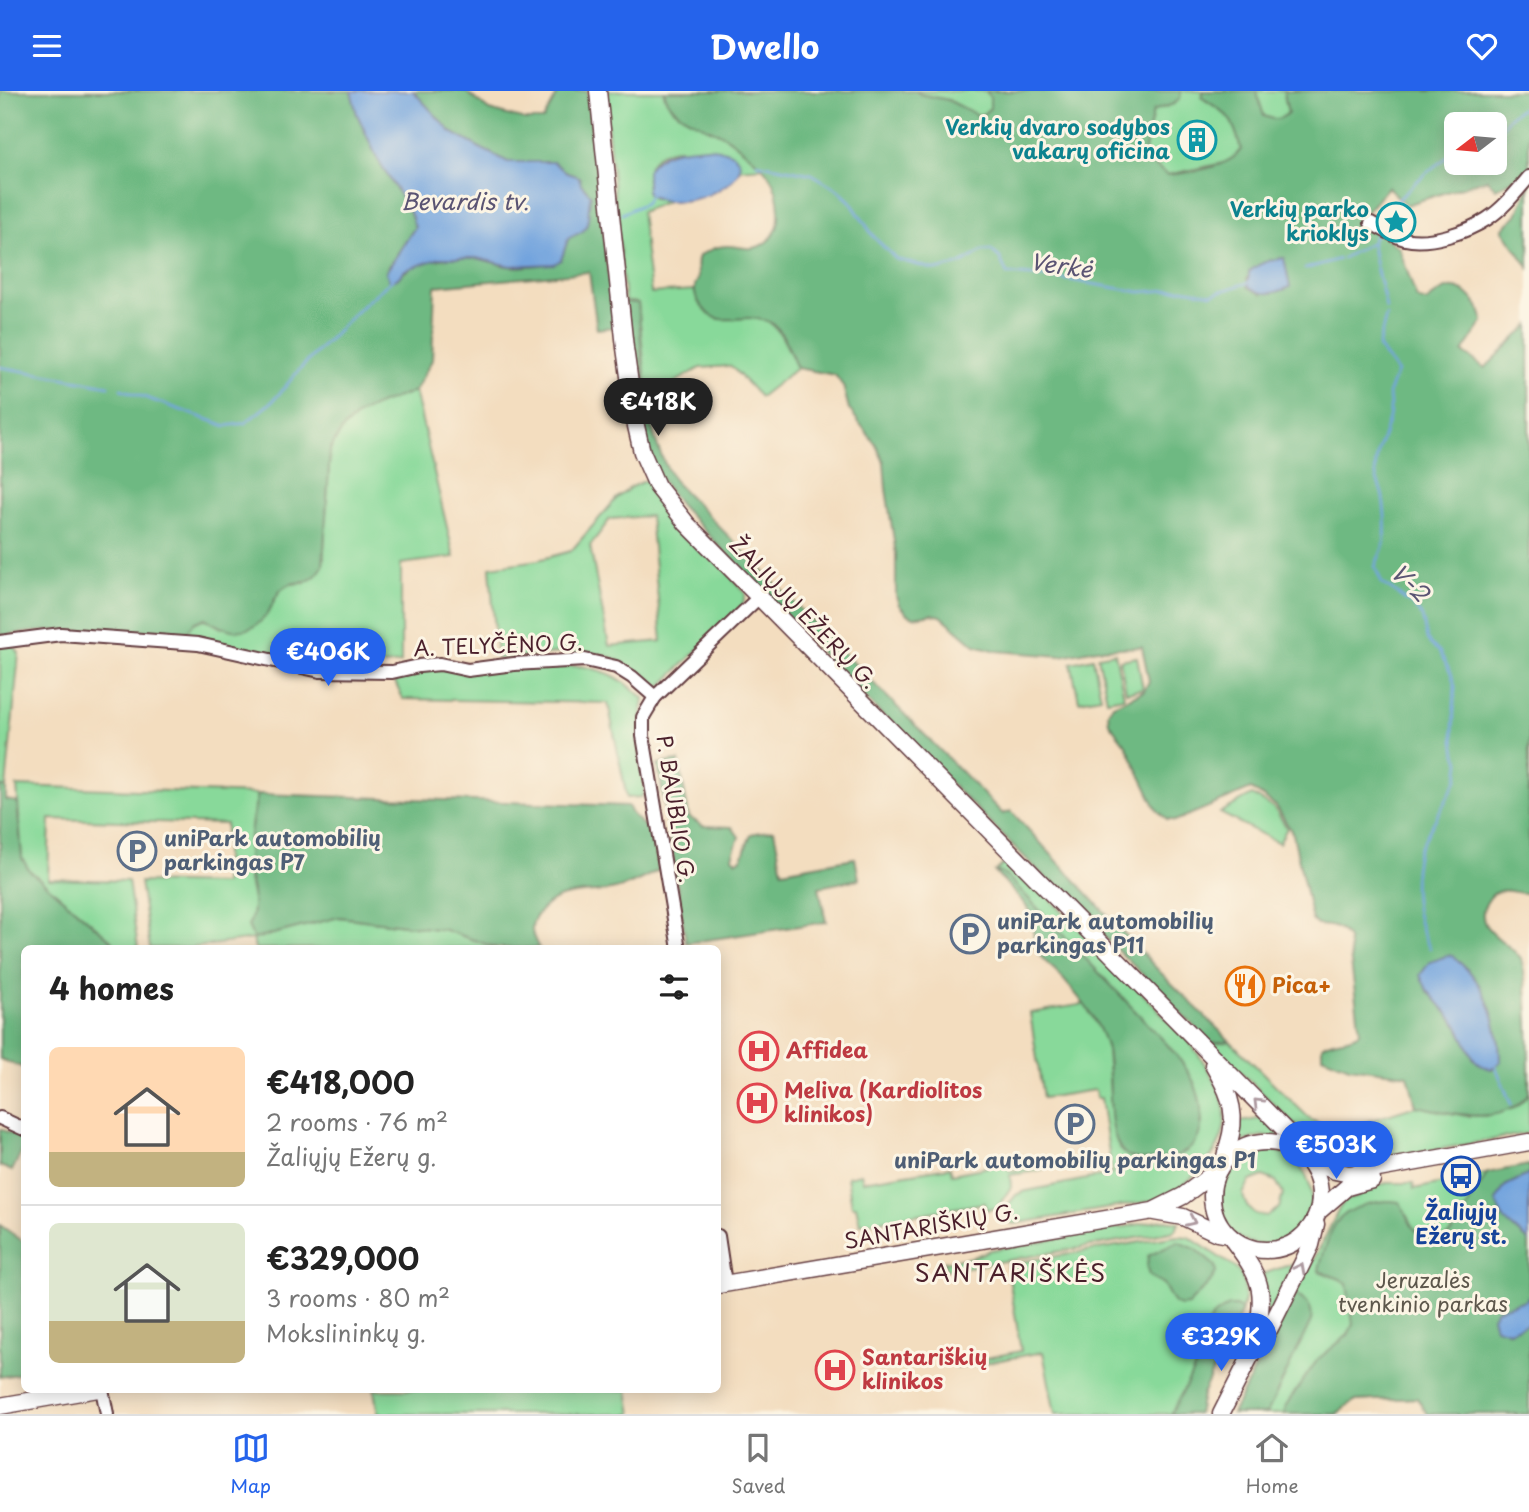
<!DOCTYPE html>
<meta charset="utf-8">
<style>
:root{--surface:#fff;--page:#f6f6f6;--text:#222;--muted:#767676;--line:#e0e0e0;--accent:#2563eb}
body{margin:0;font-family:"Playpen Sans",sans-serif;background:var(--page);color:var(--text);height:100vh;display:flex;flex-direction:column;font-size:26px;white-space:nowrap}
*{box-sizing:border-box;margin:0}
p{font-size:23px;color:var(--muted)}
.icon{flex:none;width:38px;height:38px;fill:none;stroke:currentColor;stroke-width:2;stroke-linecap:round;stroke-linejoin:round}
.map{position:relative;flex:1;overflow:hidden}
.drawer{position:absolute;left:21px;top:854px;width:700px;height:448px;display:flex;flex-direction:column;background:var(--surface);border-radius:10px;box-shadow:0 4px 18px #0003}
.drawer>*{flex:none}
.needle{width:46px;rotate:254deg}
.buttons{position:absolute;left:1444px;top:21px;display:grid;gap:14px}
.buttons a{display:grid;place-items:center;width:63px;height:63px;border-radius:10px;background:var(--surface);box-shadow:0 4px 18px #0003;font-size:35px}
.price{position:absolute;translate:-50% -60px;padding:0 16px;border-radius:24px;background:var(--accent);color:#fff;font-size:23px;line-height:46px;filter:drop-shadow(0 2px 4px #0008)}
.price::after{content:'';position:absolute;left:50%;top:42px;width:21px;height:16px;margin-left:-10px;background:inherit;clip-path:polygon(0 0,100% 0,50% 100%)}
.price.on{background:#222;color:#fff}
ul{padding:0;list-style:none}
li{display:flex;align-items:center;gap:21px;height:175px;padding:0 28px}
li+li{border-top:2px solid var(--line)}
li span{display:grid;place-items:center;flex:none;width:196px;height:140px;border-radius:10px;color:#555}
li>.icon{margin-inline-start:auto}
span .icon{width:84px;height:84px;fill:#fffc;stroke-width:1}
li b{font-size:30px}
h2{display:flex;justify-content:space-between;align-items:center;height:84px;padding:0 28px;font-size:30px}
header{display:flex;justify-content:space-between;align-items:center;height:91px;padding:0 28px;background:var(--accent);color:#fff;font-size:32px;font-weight:700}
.tab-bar{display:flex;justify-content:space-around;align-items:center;height:98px;border-top:2px solid var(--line);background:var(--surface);font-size:19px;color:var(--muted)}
.tab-bar a{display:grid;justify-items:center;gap:4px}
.tab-bar .on{color:var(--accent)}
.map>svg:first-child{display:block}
</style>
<header><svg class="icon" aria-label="menu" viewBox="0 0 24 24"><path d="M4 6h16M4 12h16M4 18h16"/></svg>Dwello<svg class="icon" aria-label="heart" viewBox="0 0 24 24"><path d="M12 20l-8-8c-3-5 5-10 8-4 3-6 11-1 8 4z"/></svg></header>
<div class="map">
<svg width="1529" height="1323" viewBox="0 0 1529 1323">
<rect width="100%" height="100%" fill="#fcf5e5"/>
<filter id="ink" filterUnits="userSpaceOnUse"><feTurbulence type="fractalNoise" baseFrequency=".0143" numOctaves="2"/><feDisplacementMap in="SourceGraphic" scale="14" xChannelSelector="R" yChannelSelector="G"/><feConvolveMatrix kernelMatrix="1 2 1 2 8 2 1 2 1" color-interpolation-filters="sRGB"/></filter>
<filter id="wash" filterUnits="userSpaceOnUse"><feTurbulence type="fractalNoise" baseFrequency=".00686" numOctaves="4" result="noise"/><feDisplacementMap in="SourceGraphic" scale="28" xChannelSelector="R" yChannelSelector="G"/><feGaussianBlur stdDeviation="1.57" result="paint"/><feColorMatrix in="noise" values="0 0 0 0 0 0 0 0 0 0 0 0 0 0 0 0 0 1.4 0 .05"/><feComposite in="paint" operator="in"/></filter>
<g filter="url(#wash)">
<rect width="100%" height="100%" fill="#f3ddbf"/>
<g fill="#88d99a" stroke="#697c62" stroke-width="2" fill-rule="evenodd">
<path d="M604 0H663C669 28 704 32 725 44 739 53 751 66 764 76L738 78 739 70C724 67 692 57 678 58 650 60 639 85 653 107L668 110 641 121 651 202 694 199 698 211 720 228C775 222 775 230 797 277L760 306 731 275 700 277 672 293 649 320 638 212 625 211Z"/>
<path d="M916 0H986L990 6V17L983 23 977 24 948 9 920 3Z"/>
<path d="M1181 0H1204L1202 7C1230 25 1232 25 1241 58L1232 69 1223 72 1167 84 1147 69 1145 58 1153 20 1174 13 1180 7Z"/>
<path d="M1256 0H1286L1284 3 1288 22C1279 30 1274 29 1264 25Z"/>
<path d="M415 300 454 466 401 473V572C327 583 255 562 183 546 199 525 198 522 221 537L267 523 280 499 289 493 305 492 323 475 330 359C349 318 374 315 415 300Z"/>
<path d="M647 389 746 503 742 515 656 600C644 589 632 576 617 569 586 554 531 566 497 568L490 476 538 469 571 460 616 408 631 396ZM650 425 662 550 609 555 590 455 610 428Z"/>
<path d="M0 555H14L19 562 6 696H0Z"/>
<path d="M1115 562 1124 606 1107 609 1098 565Z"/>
<path d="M1137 566 1143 598 1126 601 1120 569Z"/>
<path d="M1093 567 1101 606 1079 610 1071 572Z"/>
<path d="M581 575C612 581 620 587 644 607L638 648 644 699 642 706 627 707 608 612 403 608 393 587 423 578Z"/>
<path d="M17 695 258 703 252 728 248 764V785L254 813V848L339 826 445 839 497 857 255 858 253 848 190 857H150L140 791 224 793 226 733 50 728 48 788 128 790 138 857H118L111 849 29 779 22 767Z"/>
<path d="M1252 704 1274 717 1287 737 1279 752 1220 722Z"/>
<path d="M1010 767 1188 949C1218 990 1245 1029 1205 1073 1192 1088 1181 1098 1164 1108L1013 1133 1007 1129 1006 1116 1016 1104 1022 1101 1112 1083 1101 1007H1096L1095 999 1043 1007 1030 922 1085 913 1102 942 1107 959 1112 1031 1202 1033 1200 1011 1194 991 1002 782 995 781Z"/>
<path d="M1230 950 1311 1029 1337 1040 1416 1015 1466 1025H1485L1515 1017 1529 1002V1042L1364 1072C1337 1075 1310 1062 1298 1037L1211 952Z"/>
<path d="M1265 1027 1285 1049 1261 1045 1236 1053 1239 1031Z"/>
<path d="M1257 1058C1322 1055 1331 1144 1271 1153 1210 1161 1195 1073 1257 1058ZM1263 1085 1276 1090 1283 1103 1279 1117 1266 1125C1252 1124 1245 1117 1243 1103L1250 1090Z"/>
<path d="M1008 1072 1009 1080 1043 1075 1044 1079 1010 1084 1011 1096 997 1117 986 1119 985 1112 860 1133 856 1115H852L847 1086 861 1083 863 1090 950 1076 952 1083Z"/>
<path d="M1529 1074V1323H1427L1417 1307 1354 1310 1336 1323H1232L1304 1180 1308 1181 1340 1116 1346 1109 1358 1106 1357 1103 1352 1100 1387 1092H1413L1414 1098Z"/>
<path d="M1164 1129 1179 1131 1176 1138 1171 1141 951 1179H947L943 1171 973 1166 990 1159Z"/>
<path d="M1177 1145 1189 1146 1234 1176C1267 1202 1214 1271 1203 1301 1200 1308 1200 1316 1198 1323H1055L1043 1261 957 1277V1273L1021 1260 1007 1173Z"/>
<path d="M1295 1172 1268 1227 1263 1183Z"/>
<path d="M374 1299H628L632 1323H378Z"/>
</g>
<g fill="#6eb982" stroke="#5c6c56" stroke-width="2" fill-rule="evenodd">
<path d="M0 0H351L357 23 377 67 410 121 415 136 386 180 397 188C414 168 449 165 474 167 485 168 496 173 507 175 522 177 547 174 561 169L568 148 588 129 587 112 591 104 581 93 579 86 567 82 553 71H508L480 57 451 41 413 0H465L489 19 525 29H543L559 0H587L614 236 597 238 589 181 435 195 432 269 415 300C375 315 349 318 330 359L323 475C308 500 297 485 282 498 275 504 273 514 268 522 250 547 227 542 205 527L194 532 183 546C122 542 61 535 0 545Z"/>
<path d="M664 0H916L920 3 948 9 977 24 983 23 990 17V6L986 0H1181L1180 7 1174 13 1153 20 1145 58 1147 69 1167 84C1186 82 1232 76 1241 58 1232 25 1230 25 1201 6L1204 0H1256L1264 25C1274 29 1279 30 1288 22L1284 3 1286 0H1529V177L1502 138 1517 124 1529 94 1522 83 1496 98 1487 88 1406 114 1388 96 1361 127 1399 157 1417 208 1426 211C1433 206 1441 198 1450 197 1466 195 1483 217 1483 231L1463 261 1485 277 1529 234V802C1515 804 1500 792 1489 808 1467 838 1509 849 1521 868 1529 893 1529 970 1529 1002 1503 1038 1453 1022 1416 1015L1408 984 1349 976 1322 965V955C1333 946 1349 951 1360 941L1348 848C1340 835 1332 835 1317 834L1312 829 1293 743 1276 715 1251 698 1175 730 1167 728 1157 719 1126 654 1109 632 1108 621 1113 614 1144 600 1149 590 1142 556 1097 558 1061 565 997 560 975 554 941 525 932 523 914 526 907 523 899 514 896 505V463L886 398 884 371 876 354 849 318 843 295 835 284 797 277C790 263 784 237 769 231 751 223 736 230 720 228 708 226 693 209 695 196 696 187 697 196 698 186 698 178 696 172 699 165 708 159 718 154 729 155 740 155 749 160 760 155 775 147 780 136 779 120 778 89 766 77 743 59 736 53 729 47 721 43 701 33 669 25 664 0ZM1456 33H1494V72H1456ZM1284 167 1262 203 1248 196 1247 187 1269 169ZM1452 865C1459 872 1467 877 1473 885 1491 909 1500 941 1500 971L1492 978 1474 968 1456 932 1427 899Z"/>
<path d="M625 211 638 212C644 272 641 341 676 392L1003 723 1011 720 1159 880 1230 950 1211 952 841 583 680 414 659 386 644 347Z"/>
<path d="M679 670 689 726 703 735 732 736 739 746 732 766 737 770 742 767 751 743 774 739 782 780 855 767 859 788 819 796 826 831 686 852 658 673Z"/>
<path d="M0 696H6V709L17 711 22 767 29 779 111 849 118 857 24 858V977L0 968Z"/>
<path d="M258 703 628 715 632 723 652 743 659 779C646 786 633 793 619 797 588 806 560 795 538 823 528 835 532 845 539 857H497L445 839 339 826 254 848 248 835C260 814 247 788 248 764 249 743 253 723 258 703Z"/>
<path d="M995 781 1002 782 1011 789C1049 829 1086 868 1124 908 1145 931 1170 953 1187 979 1204 1004 1213 1054 1176 1065 1163 1069 1136 1072 1125 1063 1103 1044 1114 982 1106 955 1097 925 1077 904 1057 881 1050 875 1039 866 1036 858 1032 847 1035 832 1030 821 1022 807 1006 793 995 781Z"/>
<path d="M0 1038 24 1047V1056L12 1080 0 1075Z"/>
<path d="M1529 1074V1083L1505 1095 1500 1124 1529 1150V1205L1509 1240 1529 1232V1323H1427L1417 1307 1354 1310 1336 1323H1284L1286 1314 1318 1268 1348 1244 1353 1233 1347 1193 1340 1188 1319 1180C1320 1170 1330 1140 1336 1132 1349 1115 1380 1107 1399 1111 1407 1121 1409 1136 1420 1143 1452 1161 1462 1125 1473 1105 1477 1097 1484 1091 1487 1082Z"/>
<path d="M0 1134 24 1151V1282L0 1286Z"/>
<path d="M1178 1151 1194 1157 1215 1175 1216 1182 1210 1191 1188 1214 1180 1215 1173 1211 1163 1193 1149 1185 1147 1177 1148 1165Z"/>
<path d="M1294 1202C1305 1210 1314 1214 1311 1230L1268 1320 1267 1323H1232Z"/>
<path d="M1229 1215H1236L1242 1219 1202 1303 1198 1323H1171L1202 1263 1206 1236 1213 1225Z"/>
</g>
<g fill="#73a4de" stroke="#5e6284" stroke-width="2">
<path d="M351 0H413L451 41 480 57 508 71H553L567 82 579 86 581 93 591 104C587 114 591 131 584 139 580 143 573 144 568 148L561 169 554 173 510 175 476 167H440L405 179 397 188 390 191 386 181 415 136 410 121 377 67 357 23Z"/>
<path d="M706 56C791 65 695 132 647 103V79C661 58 682 58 706 56Z"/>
<path d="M1284 167 1290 196C1274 203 1263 206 1248 195L1249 181C1260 171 1270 169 1284 167Z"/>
<path d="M1449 864 1453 865C1459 872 1467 877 1473 885 1491 909 1500 941 1500 971L1491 978 1480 974 1474 968 1456 932 1427 899 1420 884 1430 871Z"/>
<path d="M1529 1083V1150C1513 1135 1502 1133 1496 1110L1505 1095Z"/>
<path d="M1529 1205V1232L1509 1240 1495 1236 1492 1226 1497 1218 1525 1209Z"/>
</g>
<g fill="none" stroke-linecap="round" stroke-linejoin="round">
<g stroke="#73a4de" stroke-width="2.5">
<path d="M1494 47C1502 40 1503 33 1509 26 1515 19 1523 20 1529 11"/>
<path d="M756 72 812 83 837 98 850 110 874 146 896 168 936 179 961 173 982 160 991 159 1000 167 1007 183 1057 187 1140 201 1183 198 1212 203 1250 191"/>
<path d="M622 123 645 112 650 103"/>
<path d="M1380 134C1393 109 1431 75 1456 61"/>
<path d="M1372 152C1374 175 1382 195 1386 217"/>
<path d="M1343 167 1372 151 1377 140"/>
<path d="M1305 178 1339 168"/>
<path d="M1386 225 1378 256 1397 281 1388 303C1396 327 1379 347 1376 371 1373 388 1381 393 1383 407 1385 421 1387 443 1383 456 1381 463 1377 469 1375 476L1382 492 1411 513 1422 525 1427 548 1431 554 1439 560 1451 582 1455 595 1453 641 1456 663 1460 671 1458 687 1418 760C1411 794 1413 827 1430 857"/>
<path d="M0 276 109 295"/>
<path d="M121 298 226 335 245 332 273 310 300 278 365 212 392 189"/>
<path d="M1495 974 1511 1013"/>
</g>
</g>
</g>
<g filter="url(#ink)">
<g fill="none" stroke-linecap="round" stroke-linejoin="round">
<defs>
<g id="minor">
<path d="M1371 132C1382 138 1393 145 1405 148 1429 154 1467 141 1487 128 1504 117 1517 100 1529 86"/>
<path d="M0 551 61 543 198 553 320 580 392 581 419 575 440 573 468 579 514 573 585 569 616 576 632 586 655 606"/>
<path d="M679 858 643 645V626L655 606 759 506"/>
<path d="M0 1027 24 1038"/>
<path d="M718 1145 725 1192"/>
<path d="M102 1298 107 1323"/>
</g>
<g id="major">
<path d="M598 0 625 257 636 335 642 361 657 395 687 433 1286 1040 1301 1064"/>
<path d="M1213 974C1226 996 1237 1017 1231 1043 1229 1052 1226 1061 1224 1070"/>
<circle cx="1266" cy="1105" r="54"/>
<path d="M1307 1069 1335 1080 1350 1083 1529 1051"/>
<path d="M1154 1121 1183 1126 1217 1142 1228 1144"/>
<path d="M1318 1121 1347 1096 1372 1089"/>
<path d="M1234 1151C1266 1193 1264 1202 1255 1253"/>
<path d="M718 1194 1153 1120 1183 1105 1219 1078"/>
<path d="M0 1315 98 1298"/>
<path d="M1221 1323 1254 1258 1270 1237 1302 1173 1311 1154 1316 1133"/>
</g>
</defs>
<use href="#minor" stroke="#633c41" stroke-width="16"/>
<use href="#major" stroke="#633c41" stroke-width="19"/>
<use href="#minor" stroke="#fff" stroke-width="12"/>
<use href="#major" stroke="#fff" stroke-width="16"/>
</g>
<defs><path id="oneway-chevron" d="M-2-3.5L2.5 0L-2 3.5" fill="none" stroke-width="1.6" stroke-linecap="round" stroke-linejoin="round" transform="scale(1.75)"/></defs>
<g stroke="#ae9aa0">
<use href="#oneway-chevron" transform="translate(1258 1012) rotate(-135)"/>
<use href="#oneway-chevron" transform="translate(1191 1130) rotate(24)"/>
<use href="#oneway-chevron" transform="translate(1300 1177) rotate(-63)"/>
</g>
</g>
<defs>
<symbol id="building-ring" viewBox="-11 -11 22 22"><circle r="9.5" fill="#fcf5e5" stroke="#0f9aa8" stroke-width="1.5"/><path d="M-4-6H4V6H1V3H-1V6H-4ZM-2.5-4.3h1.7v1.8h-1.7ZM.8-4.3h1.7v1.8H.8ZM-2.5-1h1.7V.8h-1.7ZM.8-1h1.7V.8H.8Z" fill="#0f9aa8"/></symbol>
<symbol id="sight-ring" viewBox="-11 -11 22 22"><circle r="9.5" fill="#fcf5e5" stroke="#0f9aa8" stroke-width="1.5"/><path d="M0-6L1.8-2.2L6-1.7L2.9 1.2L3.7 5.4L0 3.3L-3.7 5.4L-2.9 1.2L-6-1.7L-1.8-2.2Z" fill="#0f9aa8"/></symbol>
<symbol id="parking-ring" viewBox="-11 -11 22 22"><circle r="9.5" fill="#fcf5e5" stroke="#5c6f8a" stroke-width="1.5"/><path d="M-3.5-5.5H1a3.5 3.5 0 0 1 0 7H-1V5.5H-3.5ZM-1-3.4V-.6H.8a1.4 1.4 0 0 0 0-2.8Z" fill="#5c6f8a"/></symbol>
<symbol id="restaurant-ring" viewBox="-11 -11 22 22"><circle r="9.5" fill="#fcf5e5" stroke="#e8710a" stroke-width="1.5"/><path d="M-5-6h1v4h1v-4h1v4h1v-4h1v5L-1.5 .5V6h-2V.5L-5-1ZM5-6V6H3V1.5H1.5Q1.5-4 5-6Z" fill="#e8710a"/></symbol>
<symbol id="hospital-ring" viewBox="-11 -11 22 22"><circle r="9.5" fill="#fcf5e5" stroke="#e0444e" stroke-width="1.5"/><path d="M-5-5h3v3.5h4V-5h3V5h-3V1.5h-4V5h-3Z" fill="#e0444e"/></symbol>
<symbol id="bus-ring" viewBox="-11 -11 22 22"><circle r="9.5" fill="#fcf5e5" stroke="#1a4fb4" stroke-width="1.5"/><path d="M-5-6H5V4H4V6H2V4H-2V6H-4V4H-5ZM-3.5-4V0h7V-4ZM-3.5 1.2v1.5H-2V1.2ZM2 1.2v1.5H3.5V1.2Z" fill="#1a4fb4"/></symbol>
</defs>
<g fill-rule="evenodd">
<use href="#building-ring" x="1175" y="27" width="44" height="44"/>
<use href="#sight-ring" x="1374" y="109" width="44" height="44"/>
<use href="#parking-ring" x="115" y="738" width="44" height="44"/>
<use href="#parking-ring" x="948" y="821" width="44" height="44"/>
<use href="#restaurant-ring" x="1223" y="873" width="44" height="44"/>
<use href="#hospital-ring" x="737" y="938" width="44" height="44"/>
<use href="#hospital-ring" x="735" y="990" width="44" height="44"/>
<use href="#parking-ring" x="1053" y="1011" width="44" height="44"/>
<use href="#bus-ring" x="1439" y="1063" width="44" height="44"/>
<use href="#hospital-ring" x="813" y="1257" width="44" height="44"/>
</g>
<g text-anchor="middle" stroke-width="6" stroke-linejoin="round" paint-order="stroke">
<g font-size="21" font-weight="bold" fill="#0d838f" stroke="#fcf5e5" text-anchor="end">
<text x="1170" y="44">Verkių dvaro sodybos<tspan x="1170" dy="24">vakarų oficina</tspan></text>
<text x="1369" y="126">Verkių parko<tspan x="1369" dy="24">krioklys</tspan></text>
</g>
<g font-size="21" fill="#4a1f2b" stroke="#fcf5e5">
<text transform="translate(803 522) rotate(46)" y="7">ŽALIŲJŲ EŽERŲ G.</text>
<text transform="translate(498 555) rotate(-2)" y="7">A. TELYČĖNO G.</text>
<text transform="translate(675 718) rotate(81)" y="7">P. BAUBLIO G.</text>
<text transform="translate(931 1136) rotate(-10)" y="7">SANTARIŠKIŲ G.</text>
</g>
<g font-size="21" font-weight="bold" fill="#4e5e75" stroke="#fcf5e5" text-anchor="start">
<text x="164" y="755">uniPark automobilių<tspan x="164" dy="24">parkingas P7</tspan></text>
<text x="997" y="838">uniPark automobilių<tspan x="997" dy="24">parkingas P11</tspan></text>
<text x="1075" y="1077" text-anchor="middle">uniPark automobilių parkingas P1</text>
</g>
<g font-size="21" font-weight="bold" fill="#c56008" stroke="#fcf5e5" text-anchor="start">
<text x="1272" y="902">Pica+</text>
</g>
<g font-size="21" font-weight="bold" fill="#be3a42" stroke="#fcf5e5" text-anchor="start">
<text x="786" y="967">Affidea</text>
<text x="784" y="1007">Meliva (Kardiolitos<tspan x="784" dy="24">klinikos)</tspan></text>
<text x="862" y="1274">Santariškių<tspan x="862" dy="24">klinikos</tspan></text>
</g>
<g font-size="21" font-weight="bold" fill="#164399" stroke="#fcf5e5">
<text x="1461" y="1129">Žaliųjų<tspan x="1461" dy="24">Ežerų st.</tspan></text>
</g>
<g font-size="21" fill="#5d574c" stroke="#fcf5e5">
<text x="1423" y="1197">Jeruzalės<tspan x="1423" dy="24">tvenkinio parkas</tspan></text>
</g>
<g font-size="23" font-style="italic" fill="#5a5473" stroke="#fcf5e5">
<text x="465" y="119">Bevardis tv.</text>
<text transform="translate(1061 175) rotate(8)" y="8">Verkė</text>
<text transform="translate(1410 492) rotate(44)" y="8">V-2</text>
</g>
<g font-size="24" letter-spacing="2" fill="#4a1f2b" stroke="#fcf5e5">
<text x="1011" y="1191">SANTARIŠKĖS</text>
</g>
</g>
</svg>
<div class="buttons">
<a><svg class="needle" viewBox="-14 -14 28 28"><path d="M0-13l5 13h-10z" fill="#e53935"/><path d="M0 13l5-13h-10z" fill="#767676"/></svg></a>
</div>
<b class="price on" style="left:658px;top:347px">€418K</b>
<b class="price" style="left:328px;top:597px">€406K</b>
<b class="price" style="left:1336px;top:1090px">€503K</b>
<b class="price" style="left:1221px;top:1282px">€329K</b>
<section class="drawer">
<h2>4 homes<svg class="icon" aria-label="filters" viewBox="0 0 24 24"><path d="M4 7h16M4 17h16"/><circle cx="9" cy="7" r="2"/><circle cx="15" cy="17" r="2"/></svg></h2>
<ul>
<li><span style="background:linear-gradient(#ffd9b3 75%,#c2b280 0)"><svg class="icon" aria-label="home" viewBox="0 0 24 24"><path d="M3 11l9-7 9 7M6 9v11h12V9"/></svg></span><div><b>€418,000</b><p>2 rooms · 76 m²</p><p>Žaliųjų Ežerų g.</p></div></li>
<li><span style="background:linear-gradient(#dfe7d0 70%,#c2b280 0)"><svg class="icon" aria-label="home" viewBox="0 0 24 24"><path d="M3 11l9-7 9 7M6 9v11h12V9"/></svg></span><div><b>€329,000</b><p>3 rooms · 80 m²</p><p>Mokslininkų g.</p></div></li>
</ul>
</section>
</div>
<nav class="tab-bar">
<a class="on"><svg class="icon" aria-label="map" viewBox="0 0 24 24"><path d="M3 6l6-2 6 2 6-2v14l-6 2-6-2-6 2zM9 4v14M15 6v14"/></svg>Map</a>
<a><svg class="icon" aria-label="saved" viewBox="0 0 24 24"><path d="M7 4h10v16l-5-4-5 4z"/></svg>Saved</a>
<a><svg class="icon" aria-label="home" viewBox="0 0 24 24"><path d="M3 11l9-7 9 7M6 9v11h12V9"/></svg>Home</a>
</nav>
